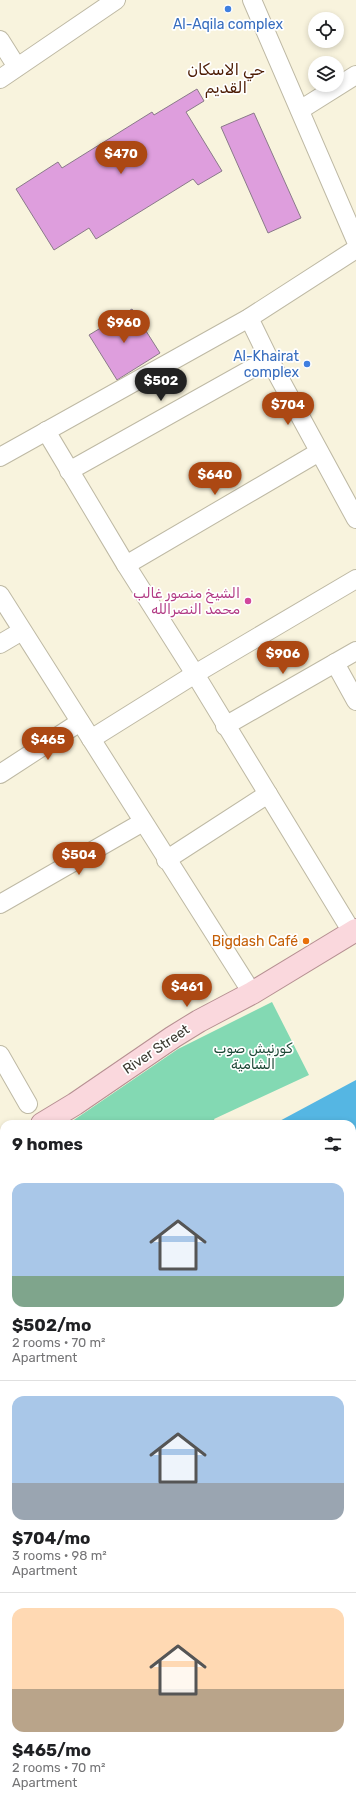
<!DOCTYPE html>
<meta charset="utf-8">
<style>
:root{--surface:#fff;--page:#f2f2f2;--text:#202124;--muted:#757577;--line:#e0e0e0;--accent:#ac4813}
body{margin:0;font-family:Rubik,Vazirmatn,sans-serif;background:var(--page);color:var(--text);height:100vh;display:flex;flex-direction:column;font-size:15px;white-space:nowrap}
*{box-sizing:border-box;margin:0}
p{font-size:13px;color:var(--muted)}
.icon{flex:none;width:22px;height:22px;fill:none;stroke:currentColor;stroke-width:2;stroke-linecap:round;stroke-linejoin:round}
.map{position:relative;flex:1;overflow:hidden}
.side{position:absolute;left:0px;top:1120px;width:356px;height:692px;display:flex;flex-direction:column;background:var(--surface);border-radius:12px 12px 0 0;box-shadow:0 2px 6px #0003}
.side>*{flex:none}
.fabs{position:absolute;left:308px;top:12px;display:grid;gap:8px}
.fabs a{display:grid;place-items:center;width:36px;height:36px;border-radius:50%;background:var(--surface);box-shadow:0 2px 6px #0003;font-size:20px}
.price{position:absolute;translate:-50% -34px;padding:0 9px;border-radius:14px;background:var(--accent);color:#fff;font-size:13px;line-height:26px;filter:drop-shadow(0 1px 2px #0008)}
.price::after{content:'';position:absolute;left:50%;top:24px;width:12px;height:9px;margin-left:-6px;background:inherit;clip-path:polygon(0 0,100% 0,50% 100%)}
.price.current{background:#222;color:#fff}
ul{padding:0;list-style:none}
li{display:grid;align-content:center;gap:8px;height:212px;padding:0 12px}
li+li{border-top:1px solid var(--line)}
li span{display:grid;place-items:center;height:124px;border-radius:12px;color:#555}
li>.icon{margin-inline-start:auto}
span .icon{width:72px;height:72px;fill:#fffc;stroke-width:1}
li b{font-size:17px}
h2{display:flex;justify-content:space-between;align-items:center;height:48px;padding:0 12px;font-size:17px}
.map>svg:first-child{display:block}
</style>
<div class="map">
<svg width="356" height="1812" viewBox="0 0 356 1812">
<rect width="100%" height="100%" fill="#f8f3dd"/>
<g fill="#83d9b3">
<path d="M272 1002 309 1075 214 1119 216 1124H68L178 1049Z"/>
<path d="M4 1163V1258L0 1260V1165Z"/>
<path d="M352 1524 356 1529V1575L352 1578Z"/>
</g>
<g fill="#55b6e3">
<path d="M356 1080V1420L352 1423V1124H274Z"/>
<path d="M4 1258V1659L0 1661V1260Z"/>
</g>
<g fill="#de9edd" stroke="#8a7a89">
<path d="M197 89 204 101 186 112 222 171 198 185 193 179 96 239 89 228 54 250 16 189 58 162 62 168 152 112 154 115Z"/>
<path d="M254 113 301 218 268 233 221 127Z"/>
<path d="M132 309 160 353 117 380 89 335Z"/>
</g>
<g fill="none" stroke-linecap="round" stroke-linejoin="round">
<defs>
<g id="minor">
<path d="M252 0 356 241"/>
<path d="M0 40 17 67"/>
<path d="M0 79 116 0"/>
<path d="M300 110 356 75"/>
<path d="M249 318 269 359 356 519"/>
<path d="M46 431 126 565 195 674 352 932"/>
<path d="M0 457 249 318 356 249"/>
<path d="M69 471 269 359"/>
<path d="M126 565 319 452"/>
<path d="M0 595 252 993"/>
<path d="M0 644 22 631"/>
<path d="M335 663 356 701"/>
<path d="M225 726 356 651"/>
<path d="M91 739 195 674 356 579"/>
<path d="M0 774 80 722"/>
<path d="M166 860 268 794"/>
<path d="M0 904 143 822"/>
<path d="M0 1055 28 1104"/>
</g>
<g id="major">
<path d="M42 1124 75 1104 173 1037 199 1021 252 993 356 930"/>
<path d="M0 1149 4 1147"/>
<path d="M352 1599 356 1596"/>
<path d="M352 1624 356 1621"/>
<path d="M0 1774 4 1779"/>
<path d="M0 1801 4 1799"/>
<path d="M39 1808 42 1812"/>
<path d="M65 1812 69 1808"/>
</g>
</defs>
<use href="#minor" stroke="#beb9a4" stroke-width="20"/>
<use href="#major" stroke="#b69092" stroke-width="24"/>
<use href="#minor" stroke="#fff" stroke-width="18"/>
<use href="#major" stroke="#fad8dd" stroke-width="22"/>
</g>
<g fill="#3f7fe0" stroke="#fff" stroke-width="1.5">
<circle cx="228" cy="9" r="4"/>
<circle cx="307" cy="364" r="4"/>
</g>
<circle fill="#d1479c" stroke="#fff" stroke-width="1.5" cx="248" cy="601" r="4"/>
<circle fill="#e8710a" stroke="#fff" stroke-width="1.5" cx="306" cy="941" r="4"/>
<g text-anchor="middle" stroke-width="3.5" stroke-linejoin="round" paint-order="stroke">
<g font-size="14" fill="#366cbe" stroke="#fff">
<text x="228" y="29">Al-Aqila complex</text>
<text x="299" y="361" text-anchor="end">Al-Khairat<tspan x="299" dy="16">complex</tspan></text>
</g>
<g font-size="14" fill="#b23c85" stroke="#fff" text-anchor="end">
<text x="240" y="598">الشيخ منصور غالب<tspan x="240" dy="16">محمد النصرالله</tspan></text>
</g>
<g font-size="14" fill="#c56008" stroke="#fff" text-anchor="end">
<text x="298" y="946">Bigdash Café</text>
</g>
<g font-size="14" fill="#1d4836" stroke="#fff">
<text x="253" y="1053">كورنيش صوب<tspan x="253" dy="16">الشامية</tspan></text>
</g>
<g font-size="14" fill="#3c3a31" stroke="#fff">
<text transform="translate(156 1049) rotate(-34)" y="5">River Street</text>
</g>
<g font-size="16" fill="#4c1c04" stroke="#fff">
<text x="226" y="75">حي الاسكان<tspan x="226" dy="18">القديم</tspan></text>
</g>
</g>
</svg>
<div class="fabs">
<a><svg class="icon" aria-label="locate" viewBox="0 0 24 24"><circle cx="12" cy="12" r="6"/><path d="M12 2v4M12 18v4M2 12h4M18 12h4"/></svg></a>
<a><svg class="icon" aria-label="layers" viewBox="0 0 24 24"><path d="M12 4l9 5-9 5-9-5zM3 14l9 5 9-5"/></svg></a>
</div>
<b class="price" style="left:121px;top:175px">$470</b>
<b class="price" style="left:124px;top:344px">$960</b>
<b class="price current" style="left:161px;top:402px">$502</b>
<b class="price" style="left:288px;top:426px">$704</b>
<b class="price" style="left:215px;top:496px">$640</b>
<b class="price" style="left:283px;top:675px">$906</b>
<b class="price" style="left:48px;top:761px">$465</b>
<b class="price" style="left:79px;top:876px">$504</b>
<b class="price" style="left:187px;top:1008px">$461</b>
<section class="side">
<h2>9 homes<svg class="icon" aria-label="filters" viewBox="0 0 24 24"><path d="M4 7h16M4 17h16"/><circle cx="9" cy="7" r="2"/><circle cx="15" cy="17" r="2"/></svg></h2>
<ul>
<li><span style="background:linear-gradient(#a9c7e8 75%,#7fa58c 0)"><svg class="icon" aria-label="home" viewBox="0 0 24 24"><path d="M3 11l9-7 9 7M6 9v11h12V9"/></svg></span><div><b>$502/mo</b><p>2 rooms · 70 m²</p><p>Apartment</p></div></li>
<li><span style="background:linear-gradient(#a9c7e8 70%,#9aa5b1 0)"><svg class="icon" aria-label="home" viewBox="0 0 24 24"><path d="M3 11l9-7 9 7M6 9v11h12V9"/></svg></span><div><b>$704/mo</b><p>3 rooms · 98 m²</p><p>Apartment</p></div></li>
<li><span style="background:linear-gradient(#ffd9b3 65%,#b9a48a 0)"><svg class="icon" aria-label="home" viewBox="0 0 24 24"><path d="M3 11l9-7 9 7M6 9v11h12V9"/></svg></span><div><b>$465/mo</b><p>2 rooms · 70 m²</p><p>Apartment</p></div></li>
</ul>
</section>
</div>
